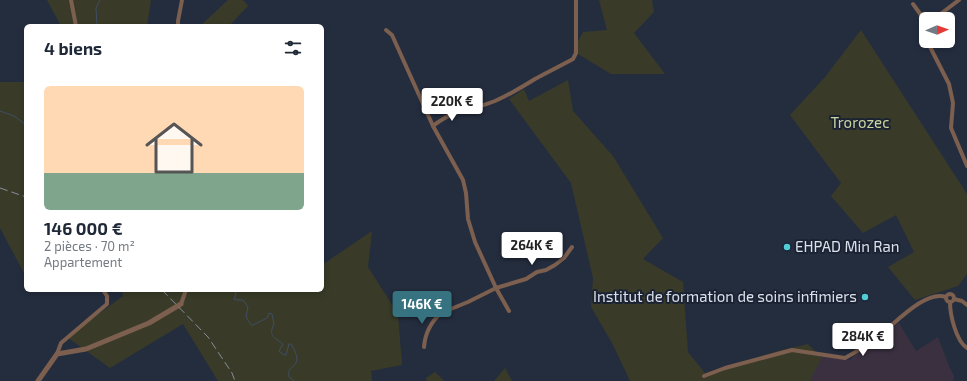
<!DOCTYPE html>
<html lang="fr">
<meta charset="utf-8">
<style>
:root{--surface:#fff;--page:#f6f6f7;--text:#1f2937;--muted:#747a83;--accent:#36727f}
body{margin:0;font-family:"Exo 2",sans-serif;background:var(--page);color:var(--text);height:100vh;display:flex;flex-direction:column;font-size:15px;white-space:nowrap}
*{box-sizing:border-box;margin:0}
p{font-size:13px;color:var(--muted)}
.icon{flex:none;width:22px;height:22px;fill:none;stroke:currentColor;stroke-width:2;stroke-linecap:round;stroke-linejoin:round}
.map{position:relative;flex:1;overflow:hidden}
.details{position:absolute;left:24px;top:24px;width:300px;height:268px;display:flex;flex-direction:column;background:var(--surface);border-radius:6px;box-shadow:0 2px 6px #0003}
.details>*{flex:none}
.needle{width:26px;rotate:88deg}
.fabs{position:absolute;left:919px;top:12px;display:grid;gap:8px}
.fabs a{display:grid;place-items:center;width:36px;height:36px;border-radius:6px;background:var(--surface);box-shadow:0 2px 6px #0003;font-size:20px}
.price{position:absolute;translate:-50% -34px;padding:0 9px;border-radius:4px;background:#fff;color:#222;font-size:13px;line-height:26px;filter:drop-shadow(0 1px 2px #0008)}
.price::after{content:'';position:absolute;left:50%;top:24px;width:12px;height:9px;margin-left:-6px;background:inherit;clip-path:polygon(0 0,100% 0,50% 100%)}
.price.selected{background:var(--accent);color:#fff}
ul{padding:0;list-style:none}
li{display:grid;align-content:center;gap:8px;height:212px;padding:0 20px}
li span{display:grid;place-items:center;height:124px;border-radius:6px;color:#555}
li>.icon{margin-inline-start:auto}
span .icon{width:72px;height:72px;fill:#fffc;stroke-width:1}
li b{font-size:17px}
h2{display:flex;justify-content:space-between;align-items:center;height:48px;padding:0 20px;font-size:17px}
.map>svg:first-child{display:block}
</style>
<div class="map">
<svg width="967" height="381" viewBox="0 0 967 381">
<rect width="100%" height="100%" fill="#242d3e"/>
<path fill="#3a3040" d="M899 323 916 351 938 337 949 366 954 376 953 381H811L812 369 817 361 823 356 850 360 859 351 872 345Z"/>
<g fill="#393b28">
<path d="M47 0H151L147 26H61Z"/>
<path d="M228 0H243L248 6 229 26H200Z"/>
<path d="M599 0H652L654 12 634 33 665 74H611L573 51 583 32 607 30Z"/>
<path d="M861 30 967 194V274L958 286 915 300 888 267 914 252 896 215 863 233 831 196 841 183 790 115 825 77Z"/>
<path d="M568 80 573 111 613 156 663 238 643 259 683 282 688 352 705 373 778 351 808 344 822 358 812 376 811 381H630L612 343 591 307 593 278 571 183 509 99 524 89 529 101Z"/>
<path d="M0 82H26L25 275 0 228Z"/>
<path d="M372 231 368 267 398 314 402 365 371 371 372 381H218L183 324 110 368 67 337 123 296 122 290H322V265Z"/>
<path d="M505 368 512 381H494Z"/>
<path d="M435 372 444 381H427L426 378Z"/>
</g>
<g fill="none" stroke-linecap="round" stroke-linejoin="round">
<g stroke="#3e4e64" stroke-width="1">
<path d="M97 26 96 8 100 0"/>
<path d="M0 111 14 116 26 125"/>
<path d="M235 290 236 294 234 299 237 300H243L248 307 246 317 251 325H253L267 318 269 313 272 314 274 324C268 336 274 337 283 344L279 351 284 355H286L289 344H291C294 348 299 359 296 363 291 370 288 367 289 377L294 381"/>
</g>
<g stroke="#7c5f4e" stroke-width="4">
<path d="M71 0 76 26"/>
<path d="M913 4 926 22"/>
<path d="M934 19 959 0"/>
<path d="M178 26V21L182 0"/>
<path d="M386 30 392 35 433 126"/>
<path d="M927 41 949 84 953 103 951 128 967 166"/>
<circle cx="950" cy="298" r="4"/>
<path d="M954 299 962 301 967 305"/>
<path d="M950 302C950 315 956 341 967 348"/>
<path d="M181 304 186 290"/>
<path d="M432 308 441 313 468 302 496 288 526 279 537 272 546 270 555 265 564 258 572 247"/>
<path d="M509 311 496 288 475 242 468 219 466 193 463 180 433 126C455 108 471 111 495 101 509 95 522 87 535 79 548 72 560 66 573 59L576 53V0"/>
<path d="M424 347C425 334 431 322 441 313"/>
<path d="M57 354 61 343 107 304V296L103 290"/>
<path d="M704 376 725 368 792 350 845 358C856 352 866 346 876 338 893 326 925 289 946 297"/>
</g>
<path stroke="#7c5f4e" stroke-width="5" d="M38 381 57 354 86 349 149 323 181 304"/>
<g stroke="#868e9c" stroke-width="1" stroke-dasharray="8 4" stroke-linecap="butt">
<path d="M0 188 26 197"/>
<path d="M162 290 208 337 232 373 235 381"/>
</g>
</g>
<g fill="#52cbd8" stroke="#1b2333" stroke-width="1.5">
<circle cx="787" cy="247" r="4"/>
<circle cx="865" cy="297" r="4"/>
</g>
<g text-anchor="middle" stroke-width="4" stroke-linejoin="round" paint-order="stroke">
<g font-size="15" fill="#cdd59f" stroke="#1b2333">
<text x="860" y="128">Trorozec</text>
</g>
<g font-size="15" fill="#dbe1ec" stroke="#1b2333" text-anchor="start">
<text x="795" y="252">EHPAD Min Ran</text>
<text x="857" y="302" text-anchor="end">Institut de formation de soins infimiers</text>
</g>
</g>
</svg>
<div class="fabs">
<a><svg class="needle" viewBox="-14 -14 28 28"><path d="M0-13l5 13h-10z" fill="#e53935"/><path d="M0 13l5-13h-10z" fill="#747a83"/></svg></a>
</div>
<b class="price" style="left:452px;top:122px">220K €</b>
<b class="price" style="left:532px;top:266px">264K €</b>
<b class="price selected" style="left:422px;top:325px">146K €</b>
<b class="price" style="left:863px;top:357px">284K €</b>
<section class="details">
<h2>4 biens<svg class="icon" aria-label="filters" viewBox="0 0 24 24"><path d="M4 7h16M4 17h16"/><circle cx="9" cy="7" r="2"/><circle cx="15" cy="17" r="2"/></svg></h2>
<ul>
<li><span style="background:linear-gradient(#ffd9b3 70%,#7fa58c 0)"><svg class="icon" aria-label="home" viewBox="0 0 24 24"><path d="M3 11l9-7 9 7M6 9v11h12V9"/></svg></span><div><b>146 000 €</b><p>2 pièces · 70 m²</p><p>Appartement</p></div></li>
</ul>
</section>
</div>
